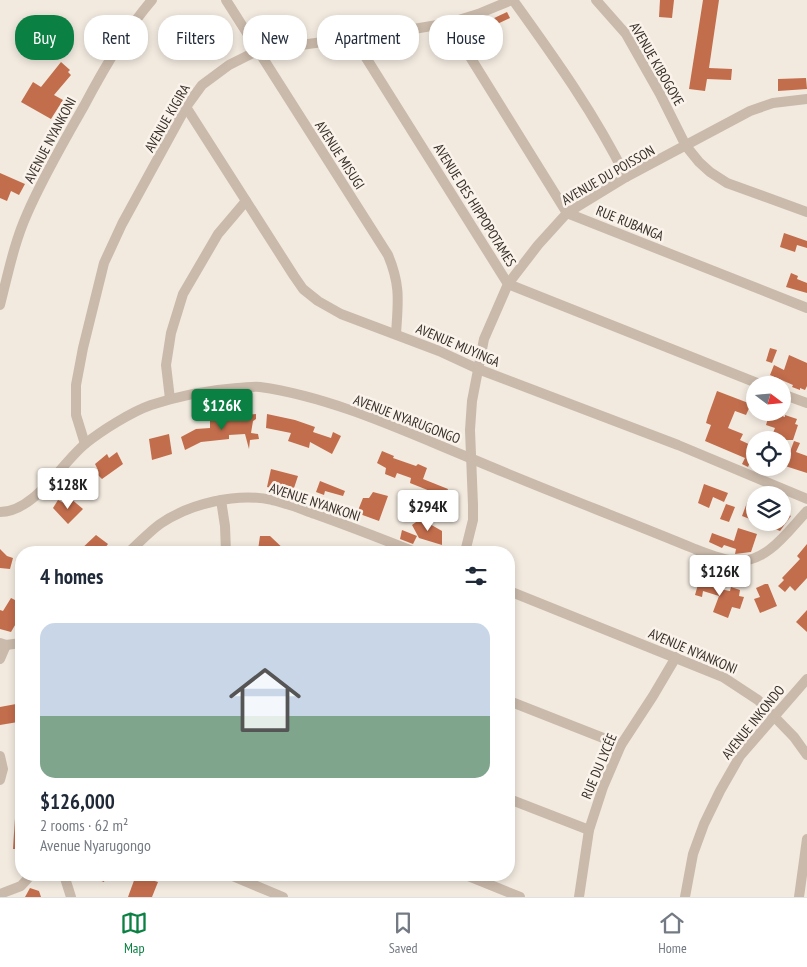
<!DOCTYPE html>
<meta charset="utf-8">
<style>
:root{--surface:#fff;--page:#f2f2f3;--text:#1f2937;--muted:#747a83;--line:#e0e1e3;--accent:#0b8043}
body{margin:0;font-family:"PT Sans Narrow",sans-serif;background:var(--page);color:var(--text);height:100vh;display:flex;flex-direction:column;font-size:19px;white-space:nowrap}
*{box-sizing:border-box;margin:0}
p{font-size:16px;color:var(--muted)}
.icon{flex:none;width:28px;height:28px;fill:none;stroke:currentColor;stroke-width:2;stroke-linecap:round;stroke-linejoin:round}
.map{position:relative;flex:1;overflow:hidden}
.drawer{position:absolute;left:15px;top:546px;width:500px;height:335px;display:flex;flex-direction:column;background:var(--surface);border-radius:20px;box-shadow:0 2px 8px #0003}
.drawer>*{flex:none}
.hud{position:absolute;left:15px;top:15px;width:500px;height:45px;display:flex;gap:10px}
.needle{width:32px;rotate:106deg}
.controls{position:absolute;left:746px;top:376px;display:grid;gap:10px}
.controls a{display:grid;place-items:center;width:45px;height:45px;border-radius:50%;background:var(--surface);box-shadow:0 2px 8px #0003;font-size:25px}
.price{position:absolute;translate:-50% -42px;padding:0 11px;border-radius:5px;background:#fff;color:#222;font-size:16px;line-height:32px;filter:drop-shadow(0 1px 2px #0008)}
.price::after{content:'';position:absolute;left:50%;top:30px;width:15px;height:11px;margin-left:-8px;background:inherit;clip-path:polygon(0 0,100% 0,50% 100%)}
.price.active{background:var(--accent);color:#fff}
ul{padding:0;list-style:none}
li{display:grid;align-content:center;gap:10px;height:265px;padding:0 25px}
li+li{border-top:1px solid var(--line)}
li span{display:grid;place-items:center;height:155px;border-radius:15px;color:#555}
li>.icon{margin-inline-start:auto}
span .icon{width:90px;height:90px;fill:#fffc;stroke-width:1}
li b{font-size:21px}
h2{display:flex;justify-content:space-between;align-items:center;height:60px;padding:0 25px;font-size:21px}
.tag{padding:0 18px;border-radius:20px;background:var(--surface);box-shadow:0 2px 8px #0003;font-size:18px;line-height:45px}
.tag.active{background:var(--accent);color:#fff}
.dock{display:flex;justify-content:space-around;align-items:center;height:70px;border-top:1px solid var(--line);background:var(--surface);font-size:14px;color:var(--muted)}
.dock a{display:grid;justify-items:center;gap:2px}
.dock .active{color:var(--accent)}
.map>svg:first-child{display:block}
</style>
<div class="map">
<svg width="807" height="897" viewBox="0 0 807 897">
<rect width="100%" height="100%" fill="#f2eadf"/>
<g fill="#c26d4c">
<path d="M660 0H674L672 18 659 17Z"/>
<path d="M703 0H719L709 68 732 69 731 80 707 79 705 91 689 89Z"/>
<path d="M507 12 510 18 495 25 492 19Z"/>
<path d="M61 62 70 70 68 72 71 75 54 95 63 100 51 119 21 102 33 82 41 87Z"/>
<path d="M806 78 807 89 778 91V79Z"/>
<path d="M0 173 25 184 19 195 11 191 7 201 0 198Z"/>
<path d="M784 233 807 241V248L797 245 795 252 780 247Z"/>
<path d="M791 273 798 276 797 279 807 283V293L786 287Z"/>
<path d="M770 348 777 350 772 363 766 361Z"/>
<path d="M789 355 807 363V386L805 390 800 388V390L792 387 793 385 770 375 774 365 784 370Z"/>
<path d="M717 391 751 404 746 415 735 411 728 428 743 434 740 440 755 447V461L751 460 748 467 742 464 745 458 705 441 711 425 706 423 708 416Z"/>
<path d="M770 412 785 417V415L797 419 795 424 798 425 793 440H770L775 428 766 425Z"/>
<path d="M256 414V419L253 421 251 433 258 434 259 439 250 440 249 449 245 434 229 435V439L201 442 185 450 181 437 196 429 210 428V420L234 421V416Z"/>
<path d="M267 414 295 420 315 427 313 432 331 438 333 432 341 436 332 454 310 442 309 448 288 441 291 433 266 428Z"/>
<path d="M169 434 172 454 152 460 149 439Z"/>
<path d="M794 441 800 443 796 452 807 456V473L782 465V455L788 457Z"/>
<path d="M382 451 394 456 393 458 416 466 418 464 427 468 423 479 448 489 443 504 434 502 435 497 429 494 430 491 410 483 411 478 397 473 395 478 385 474 386 468 377 463Z"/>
<path d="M117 452 123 464 102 479 96 473 98 470 95 464 107 454 109 458Z"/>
<path d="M271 469 298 476 292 494 267 487Z"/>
<path d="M320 481 345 491 343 496 325 491 324 495 316 492Z"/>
<path d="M704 484 728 493 724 502 713 497 709 508 698 503Z"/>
<path d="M373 492 388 496 379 521 357 513 363 498H369Z"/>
<path d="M70 498 83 509 68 524 53 508 58 500 64 503Z"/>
<path d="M748 500 755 503V521L742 516Z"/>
<path d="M726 504 735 507 729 522 720 519Z"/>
<path d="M782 511 791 516 780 531 760 523 782 522Z"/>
<path d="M423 517 428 523 442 531V545L419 538 412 525Z"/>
<path d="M738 528 757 534 751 552 735 554 736 549 724 545 722 548 709 542 712 533 734 541Z"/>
<path d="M402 530 417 536 413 544 400 539Z"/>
<path d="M96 535 108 544 102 552H78Z"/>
<path d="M260 536H270L287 552H261L258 550Z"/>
<path d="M807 544V578L795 591 790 586 785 592 778 586 784 580 782 578 800 559 797 556Z"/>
<path d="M0 549 7 556 13 558 10 569 0 568Z"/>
<path d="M701 574 708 576 707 580 715 582 714 588 730 591 731 587 740 590 739 596 744 597 740 609 732 607 728 618 713 612 719 596 703 591 702 597 695 595Z"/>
<path d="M765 584H768L777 606 760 613 754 599 760 597 756 588Z"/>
<path d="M11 598 21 603V615L11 632 0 629V610L3 611Z"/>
<path d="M807 610V632L796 622Z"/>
<path d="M16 704 21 708V718L18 722 0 725V707Z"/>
<path d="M15 818 21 820V849H13Z"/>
<path d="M86 875H106L104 882Z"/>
<path d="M136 875 158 882 152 897H128Z"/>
<path d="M30 888 39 891 41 897H25Z"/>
</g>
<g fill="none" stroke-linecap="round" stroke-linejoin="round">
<g stroke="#cabaab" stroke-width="10">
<path d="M226 0 388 255C401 286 398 302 396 334"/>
<path d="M513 0C554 57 595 114 626 177"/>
<path d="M596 0 626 34 660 94 686 146 699 162 710 172 727 183 807 212"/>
<path d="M449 23 567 213 807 308"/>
<path d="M353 37 508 284 762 385"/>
<path d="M186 107 294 276 303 289 318 301 341 314 439 351 478 369 678 445 807 499"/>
<path d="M0 305C8 274 14 243 27 214 43 177 64 141 84 106 103 70 125 31 152 0"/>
<path d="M782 394 807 403"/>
<path d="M170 399 166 365 171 333 183 294 218 234 246 201"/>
<path d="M85 444 76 415V385L83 348 104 263 122 224 186 107 202 85 229 65 257 51 396 32 449 23 478 14 512 0"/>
<path d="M221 500 225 526 226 552"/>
<path d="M0 512C34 512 61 464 85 444 101 431 131 412 151 405 179 396 208 390 237 388 245 388 253 386 260 387 332 397 404 431 470 458 545 490 620 518 695 549 708 554 722 560 736 561 767 563 788 531 807 511"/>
<path d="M129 552C139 543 149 532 160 524 189 504 237 492 272 500 287 503 301 509 315 514 349 526 382 539 415 552"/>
<path d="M465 552 473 520V505L470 430 472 401 484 339 508 284 538 245 567 213 626 177 750 111 773 103 807 99"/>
<path d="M509 591 723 677 758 700 794 737 807 755"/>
<path d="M0 643 6 645 21 643"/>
<path d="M0 659 6 645"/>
<path d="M509 701 621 745"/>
<path d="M0 756 3 769 0 780"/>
<path d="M509 799 589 830"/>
<path d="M37 875 39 876 45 875"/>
<path d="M64 875 71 897"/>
<path d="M230 875 283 897"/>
<path d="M466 875 520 897"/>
<path d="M0 894 21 886 31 875"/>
<path d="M579 897 589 830 603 787 621 745 653 696 676 657"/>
<path d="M685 897 693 854 704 824 720 791 740 756 807 679"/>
<path d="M799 897 807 839"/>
</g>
</g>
<g text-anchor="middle" stroke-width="5" stroke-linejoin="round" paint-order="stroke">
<g font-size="14" fill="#382f2a" stroke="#faf3eb">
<text transform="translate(657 64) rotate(60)" y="5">AVENUE KIBOGOYE</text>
<text transform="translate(167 118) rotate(-60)" y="5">AVENUE KIGIRA</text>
<text transform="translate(50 140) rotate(-62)" y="5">AVENUE NYANKONI</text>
<text transform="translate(340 155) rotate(57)" y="5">AVENUE MISUGI</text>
<text transform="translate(608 175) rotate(-30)" y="5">AVENUE DU POISSON</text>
<text transform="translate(475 205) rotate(58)" y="5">AVENUE DES HIPPOPOTAMES</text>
<text transform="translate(630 223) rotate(22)" y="5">RUE RUBANGA</text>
<text transform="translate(458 345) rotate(23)" y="5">AVENUE MUYINGA</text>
<text transform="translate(407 419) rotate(21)" y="5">AVENUE NYARUGONGO</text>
<text transform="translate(315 502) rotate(18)" y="5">AVENUE NYANKONI</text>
<text transform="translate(693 651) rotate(23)" y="5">AVENUE NYANKONI</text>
<text transform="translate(753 722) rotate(-51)" y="5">AVENUE INKONDO</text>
<text transform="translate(599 766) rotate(-67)" y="5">RUE DU LYCÉE</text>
</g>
</g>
</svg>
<div class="controls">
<a><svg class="needle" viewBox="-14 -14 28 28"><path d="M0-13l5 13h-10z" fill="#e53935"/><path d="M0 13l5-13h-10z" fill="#747a83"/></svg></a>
<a><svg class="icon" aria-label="locate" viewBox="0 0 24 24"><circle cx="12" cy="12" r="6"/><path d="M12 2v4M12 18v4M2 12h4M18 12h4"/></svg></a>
<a><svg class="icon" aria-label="layers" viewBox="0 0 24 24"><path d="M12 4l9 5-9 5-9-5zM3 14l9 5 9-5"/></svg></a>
</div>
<b class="price active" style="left:222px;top:431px">$126K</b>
<b class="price" style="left:68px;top:510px">$128K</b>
<b class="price" style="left:428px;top:532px">$294K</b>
<b class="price" style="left:720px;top:597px">$126K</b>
<div class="hud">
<a class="tag active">Buy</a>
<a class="tag">Rent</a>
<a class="tag">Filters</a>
<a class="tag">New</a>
<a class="tag">Apartment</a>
<a class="tag">House</a>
</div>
<section class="drawer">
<h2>4 homes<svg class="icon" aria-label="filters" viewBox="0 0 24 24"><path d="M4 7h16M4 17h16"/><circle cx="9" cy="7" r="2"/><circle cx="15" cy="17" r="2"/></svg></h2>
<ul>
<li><span style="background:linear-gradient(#c9d6e8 60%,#7fa58c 0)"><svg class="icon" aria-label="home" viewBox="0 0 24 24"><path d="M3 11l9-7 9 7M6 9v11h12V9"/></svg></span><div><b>$126,000</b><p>2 rooms · 62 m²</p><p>Avenue Nyarugongo</p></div></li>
</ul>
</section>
</div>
<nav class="dock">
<a class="active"><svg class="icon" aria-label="map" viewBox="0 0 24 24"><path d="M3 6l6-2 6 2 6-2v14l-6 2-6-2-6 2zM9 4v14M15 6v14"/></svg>Map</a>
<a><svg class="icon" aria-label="saved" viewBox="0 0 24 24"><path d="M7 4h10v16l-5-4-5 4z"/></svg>Saved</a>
<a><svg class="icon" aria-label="home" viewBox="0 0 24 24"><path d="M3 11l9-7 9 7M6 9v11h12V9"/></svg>Home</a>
</nav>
